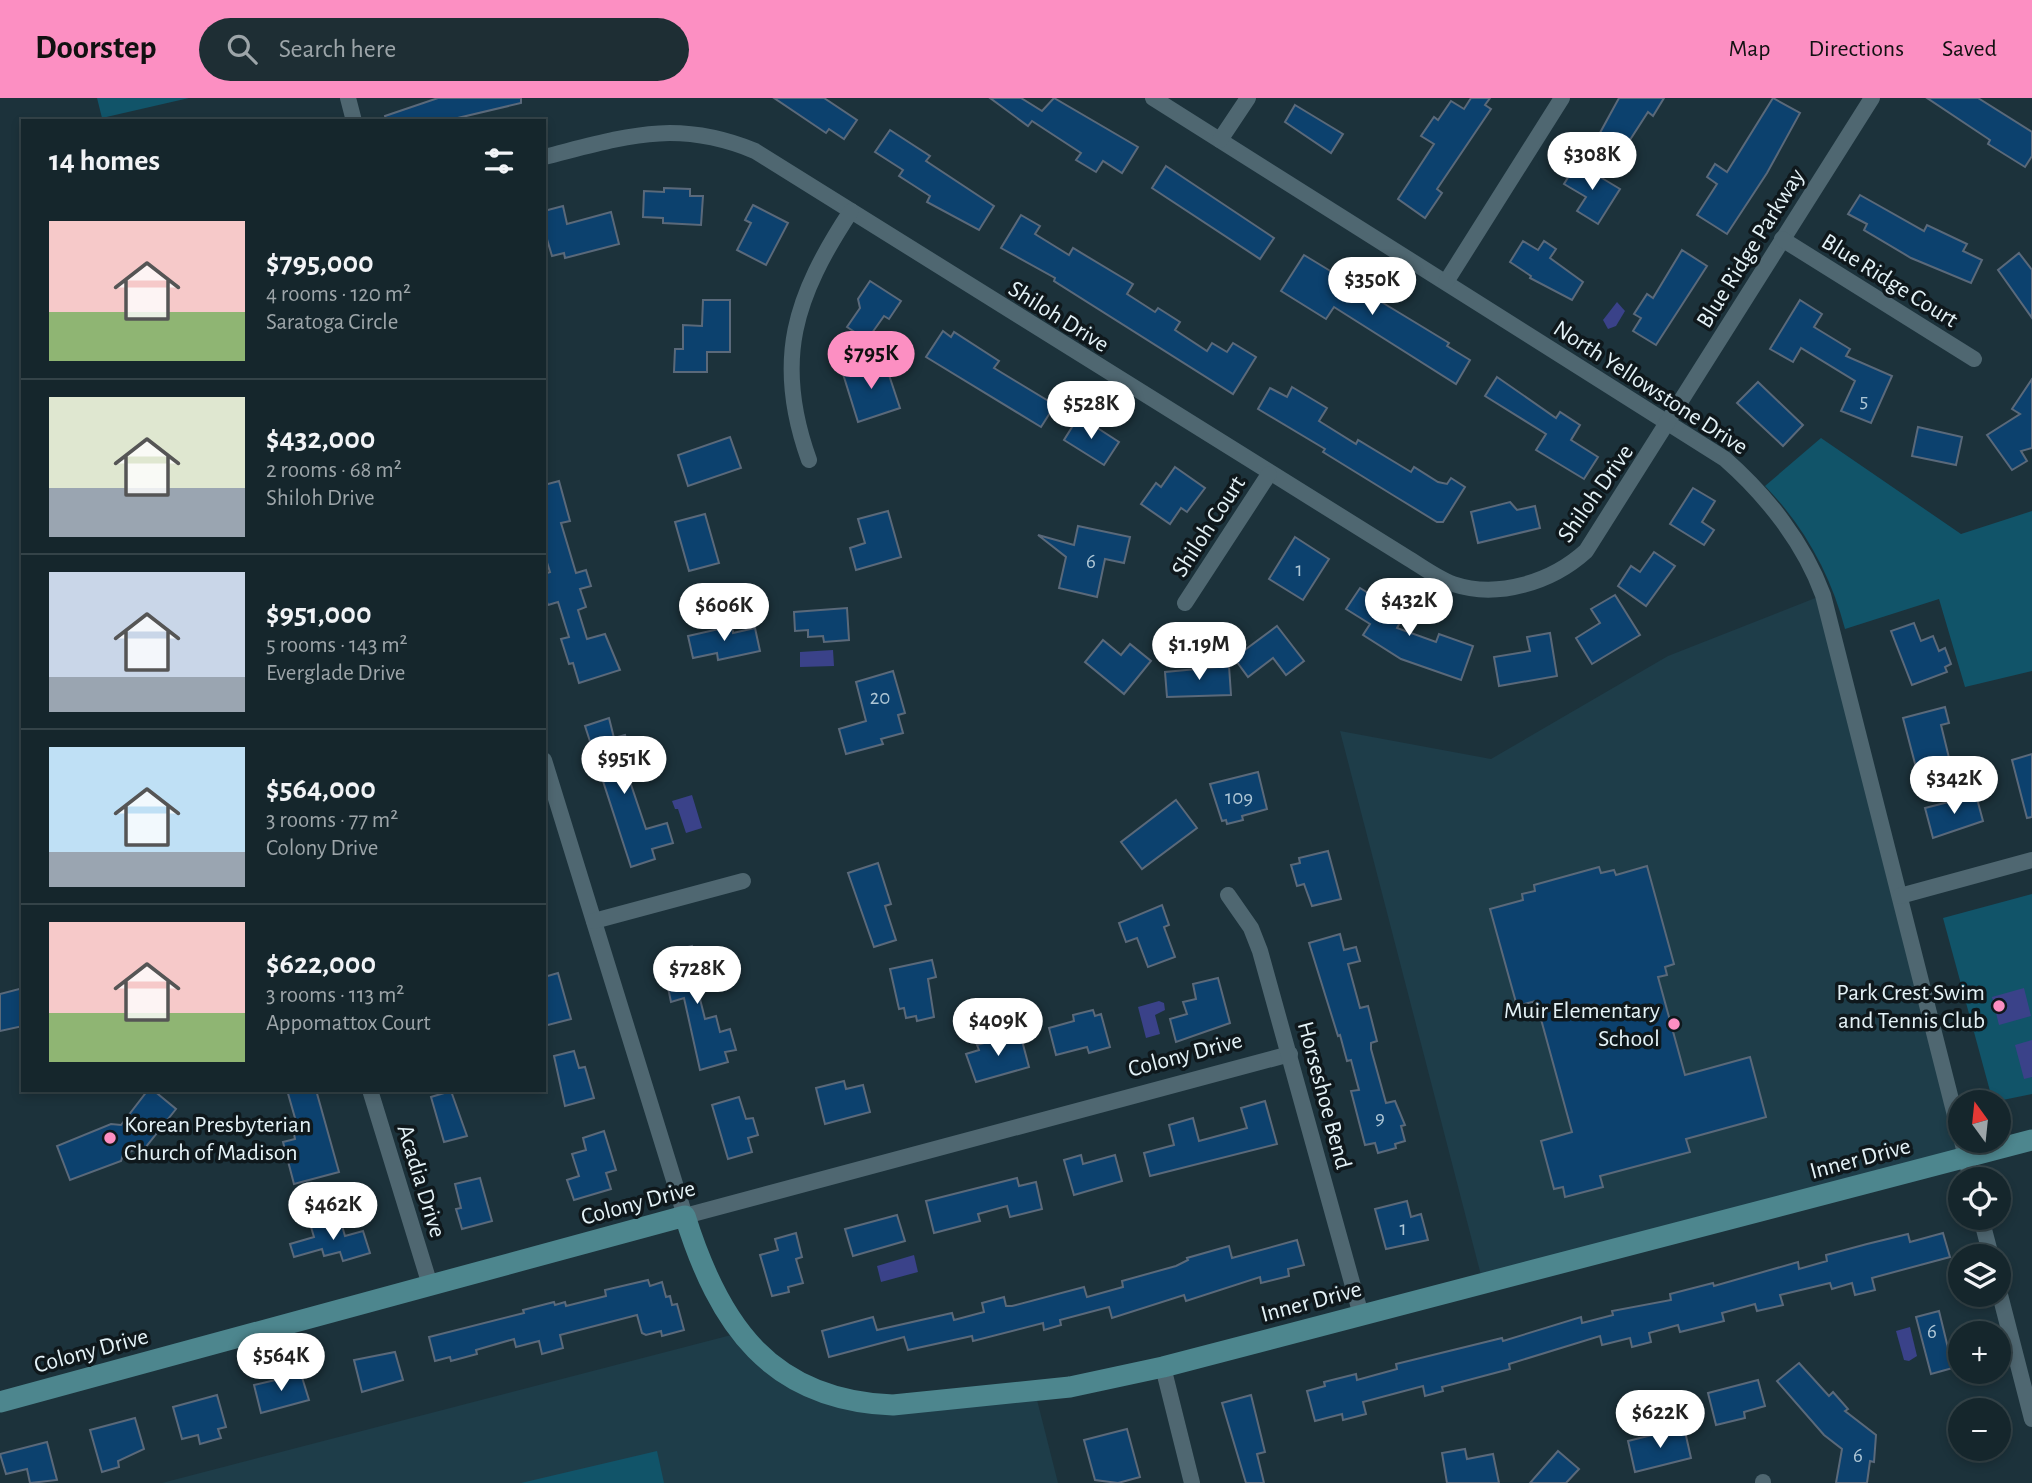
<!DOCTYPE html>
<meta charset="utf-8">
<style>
:root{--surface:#15262c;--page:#1e2e34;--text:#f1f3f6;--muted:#9da5a9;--line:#344348;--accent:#fc8fc2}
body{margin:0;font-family:"Alegreya Sans",sans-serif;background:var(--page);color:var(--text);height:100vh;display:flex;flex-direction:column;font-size:26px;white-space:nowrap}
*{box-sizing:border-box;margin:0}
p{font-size:23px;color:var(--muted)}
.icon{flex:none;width:38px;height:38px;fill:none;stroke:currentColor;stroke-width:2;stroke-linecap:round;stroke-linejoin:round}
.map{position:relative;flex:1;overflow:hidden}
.drawer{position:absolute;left:21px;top:21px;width:525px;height:973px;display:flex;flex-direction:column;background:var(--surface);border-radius:0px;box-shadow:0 4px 10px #0003,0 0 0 2px var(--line)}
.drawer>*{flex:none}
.needle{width:46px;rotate:345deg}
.tools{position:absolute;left:1948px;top:992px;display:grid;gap:14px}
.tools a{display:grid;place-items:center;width:63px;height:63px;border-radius:50%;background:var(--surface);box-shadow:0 4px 10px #0003,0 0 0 2px var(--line);font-size:35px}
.price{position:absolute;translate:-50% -60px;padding:0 16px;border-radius:24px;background:#fff;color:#222;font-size:23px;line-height:46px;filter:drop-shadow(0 2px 4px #0008)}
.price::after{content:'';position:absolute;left:50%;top:42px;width:21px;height:16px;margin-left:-10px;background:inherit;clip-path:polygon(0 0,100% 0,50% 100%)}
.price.active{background:var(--accent);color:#111}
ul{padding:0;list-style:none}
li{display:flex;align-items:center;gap:21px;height:175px;padding:0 28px}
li+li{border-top:2px solid var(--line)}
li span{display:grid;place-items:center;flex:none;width:196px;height:140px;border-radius:0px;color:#555}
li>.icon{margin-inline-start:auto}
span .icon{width:84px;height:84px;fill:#fffc;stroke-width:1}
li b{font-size:30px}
h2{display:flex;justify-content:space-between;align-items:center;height:84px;padding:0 28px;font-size:30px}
header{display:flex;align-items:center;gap:42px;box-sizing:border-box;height:98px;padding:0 35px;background:var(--accent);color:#111}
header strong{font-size:33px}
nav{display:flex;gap:38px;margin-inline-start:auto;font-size:24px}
.search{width:490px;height:63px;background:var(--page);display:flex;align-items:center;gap:18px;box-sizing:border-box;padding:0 24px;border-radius:38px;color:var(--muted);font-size:26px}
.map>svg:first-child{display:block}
</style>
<header>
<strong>Doorstep</strong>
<div class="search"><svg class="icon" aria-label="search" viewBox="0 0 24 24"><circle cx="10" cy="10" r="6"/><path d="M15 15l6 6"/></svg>Search here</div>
<nav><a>Map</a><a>Directions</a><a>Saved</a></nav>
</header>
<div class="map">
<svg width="2032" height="1385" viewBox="0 0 2032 1385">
<rect width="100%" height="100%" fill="#1c323b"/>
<g fill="#1e3d49">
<path d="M1823 497 1966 1060 1483 1185 1340 633 1491 661 1668 558Z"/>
<path d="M739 1235 841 1301 1035 1294 1058 1385H162Z"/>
</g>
<g fill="#115469">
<path d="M97 0H189L102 20Z"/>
<path d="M1821 340 1961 436 2032 413V573L1965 589 1939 501 1845 531C1831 477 1804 428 1765 388Z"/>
<path d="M2032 796V996L1993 1004 1943 820Z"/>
<path d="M657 1353 664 1385H521Z"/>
</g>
<g fill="#3a4289">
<path d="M1617 204 1625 213 1616 228 1608 231 1603 222Z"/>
<path d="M833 552 834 568 800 569V554Z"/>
<path d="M692 697 702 730 686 735 678 711H675L672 703Z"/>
<path d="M725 849 733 878 719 882 710 854Z"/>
<path d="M2024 890 2031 918 1999 927 1992 899Z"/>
<path d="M1159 903 1164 905 1165 912 1155 917 1160 936 1146 940 1138 909Z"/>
<path d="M2032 942V979L2024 981 2015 947Z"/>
<path d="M914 1157 918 1174 881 1184 877 1168Z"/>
<path d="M1910 1229 1917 1258 1909 1263 1904 1262 1896 1233Z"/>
</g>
<g fill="#0c416e" stroke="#5a697a" stroke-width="2">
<path d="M438 0H521V5L445 23H386L385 18Z"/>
<path d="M774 0H824L857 22 844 41 829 31 826 35Z"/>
<path d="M990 0H1021L1042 13 1054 0 1138 49 1122 75 1103 63 1096 74 1076 62 1081 55 1032 23 1028 28Z"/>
<path d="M1471 0H1490L1485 7 1491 11 1437 91 1442 95 1425 120 1398 101 1434 46 1421 38 1434 19 1438 22 1451 3 1464 11Z"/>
<path d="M1619 0H1664L1653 18 1648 14 1619 59 1595 44Z"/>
<path d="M1773 0 1800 15 1767 75 1727 136 1697 117 1717 86 1707 79 1715 66 1727 74Z"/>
<path d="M1927 0H1978L2032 34V58L2025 69 1988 46 1990 42Z"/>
<path d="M1295 7 1343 36 1331 55 1285 24Z"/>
<path d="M890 32 930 58 926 63 994 108 979 132 927 104 930 98 899 78 903 72 875 54Z"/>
<path d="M1577 65 1620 91 1598 126 1577 113 1586 99 1564 86Z"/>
<path d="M1166 68 1274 140 1260 161 1152 90Z"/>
<path d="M664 90 690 91V98H703L701 127 663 125V120L643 119 644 93 664 94Z"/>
<path d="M1860 97 1924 133 1927 127 1967 146 1963 153 1982 162 1971 185 1911 160 1864 132 1867 126 1848 116Z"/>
<path d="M753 107 788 125 766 167 737 152 751 125 745 122Z"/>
<path d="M563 108 567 126 611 114 619 146 565 160 564 155 552 158 544 131V113Z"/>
<path d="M1021 117 1040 128 1035 136 1069 157 1073 150 1133 186 1127 196 1155 214 1158 210 1180 224 1175 232 1207 253 1212 245 1227 254 1233 245 1256 259 1233 296 1054 183 1055 180 1001 150Z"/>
<path d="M1523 143 1538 152 1544 143 1556 151 1550 160 1583 184 1572 202 1530 180 1531 178 1510 164Z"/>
<path d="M1682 152 1707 168 1656 247 1633 233 1641 220 1634 216 1647 196 1653 200Z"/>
<path d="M2019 155 2032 172V220L1998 172Z"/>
<path d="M1304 157 1449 245 1447 248 1470 262 1456 286 1334 209 1326 221 1281 193Z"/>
<path d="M870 183 901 203 889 221 884 218 867 242 847 229 860 210 858 201Z"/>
<path d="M703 202H730V254H707V274H674L675 251H683V227L702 228Z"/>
<path d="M1800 202 1822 216 1814 229 1850 251 1846 258 1892 278 1871 325 1841 313 1855 283 1801 250 1793 264 1770 251Z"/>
<path d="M943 233 951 239 954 234 999 263 994 270 1055 307 1041 329 926 259Z"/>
<path d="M884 262 900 310 858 324 843 276Z"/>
<path d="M1497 279 1556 320 1560 314 1580 327 1571 342 1598 359 1584 381 1536 352 1546 336 1485 298Z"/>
<path d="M2032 281V350L2021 353 2027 363 2012 372 1987 337 2020 316 2012 311Z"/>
<path d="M1758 284 1803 327 1783 348 1737 305Z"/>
<path d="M1292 289 1327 310 1319 323 1356 346 1358 342 1411 374 1414 369 1438 384 1447 386 1451 380 1465 389 1443 424H1437L1396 399 1323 354 1325 351 1258 311 1270 290 1287 299Z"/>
<path d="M1079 318 1119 344 1104 367 1064 342Z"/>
<path d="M1918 329 1962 339 1956 367 1912 358Z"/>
<path d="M730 339 741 370 688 388 678 357Z"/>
<path d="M1175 369 1205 390 1187 414 1181 410 1170 426 1141 406 1156 385 1161 389Z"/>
<path d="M559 383 570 423 561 425 576 475 586 472 591 488 580 491 586 509 578 512 587 541 605 536 620 572 579 585 573 565 569 566 561 541 569 539 558 504 548 507 544 495V476L550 474 544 455V387Z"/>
<path d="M1693 390 1715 403 1702 424 1714 432 1704 447 1670 426Z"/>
<path d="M1510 404 1517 412 1535 408 1540 430 1478 445 1471 414Z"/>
<path d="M888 413 901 459 856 472 850 450 865 445 858 421Z"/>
<path d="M705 416 719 465 689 473 675 424Z"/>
<path d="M1078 428 1130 439 1124 465 1105 461 1097 499 1059 490 1066 459 1038 437 1074 447Z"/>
<path d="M1295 439 1329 461 1303 502 1269 481Z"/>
<path d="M1654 454 1675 468 1646 508 1618 488 1631 468 1640 474Z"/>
<path d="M1360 490 1404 517 1397 530 1436 544 1439 536 1473 548 1461 582 1401 561 1363 537 1370 526 1346 511Z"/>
<path d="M1615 497 1640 537 1592 566 1576 540 1600 525 1591 511Z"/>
<path d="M847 510 849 542 824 544 823 538 808 539V532L795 533 794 514Z"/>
<path d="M1914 525 1921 543 1933 538 1939 553 1945 550 1951 566 1945 569 1947 574 1912 587 1891 533Z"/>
<path d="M732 528 733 535 755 530 760 553 718 562 717 555 693 560 688 538Z"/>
<path d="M1277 528 1304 563 1286 577 1273 560 1248 579 1234 560Z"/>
<path d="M1550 535 1557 578 1499 588 1494 559 1530 553 1527 539Z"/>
<path d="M1103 542 1121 557 1130 546 1151 563 1124 596 1085 564Z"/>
<path d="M1229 568 1231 597 1167 599 1165 574Z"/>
<path d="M893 573 905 615 898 617 903 635 881 641 883 646 846 656 839 631 866 623 856 584Z"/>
<path d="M1945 609 1949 625 1941 627 1951 668 1918 677 1903 620Z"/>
<path d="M609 620 614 640 625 637 630 654 621 657 646 731 667 725 673 745 652 751 655 761 631 769 585 628Z"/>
<path d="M2032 656V719L2027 720 2012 662Z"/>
<path d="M1258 674 1267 711 1242 718 1243 722 1227 726 1226 722 1222 723 1210 686Z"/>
<path d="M1976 697 1983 723 1933 740 1925 710Z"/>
<path d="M1176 702 1197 730 1142 771 1121 744Z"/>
<path d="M1328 753 1341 801 1312 808 1304 786 1297 788 1291 767 1300 765 1299 760Z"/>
<path d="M878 765 891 806 885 808 896 842 874 849 848 775Z"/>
<path d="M1647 768 1674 866 1665 869 1667 877 1658 879 1685 977 1750 959 1766 1019 1686 1041 1690 1054 1600 1078 1603 1089 1565 1099 1563 1089 1554 1091 1541 1043 1572 1034 1536 903 1517 908 1490 811 1523 802 1522 796 1535 793 1534 787 1599 769 1601 775 1614 772 1616 777Z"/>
<path d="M1162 807 1169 827 1164 829 1175 859 1148 869 1137 840 1126 844 1119 825Z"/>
<path d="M1340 836 1344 852 1356 849 1360 863 1348 866 1360 910 1368 908 1377 943 1371 945V951L1386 1005 1395 1003 1405 1027 1401 1028 1405 1043 1395 1046 1396 1050 1378 1055 1375 1045 1365 1047 1351 993 1359 992 1351 962 1347 963 1340 937 1338 938 1309 845Z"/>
<path d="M692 848 696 864 704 862 710 885 697 889 705 921 716 918 720 934 730 931 736 952 725 954 728 964 700 972 684 900 671 904 661 856Z"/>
<path d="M932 862 936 879 928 881 934 919 917 923 916 918 906 920 904 910 899 911 890 871Z"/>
<path d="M558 875 571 921 544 928V879Z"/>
<path d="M1218 880 1230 925 1176 944 1170 921 1187 916 1183 904 1196 901 1193 886Z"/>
<path d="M23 890V928L0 933V896Z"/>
<path d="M1093 912 1095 918 1101 916 1110 949 1089 955 1087 949 1056 957 1049 930 1074 923 1073 917Z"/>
<path d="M1020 935 1029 969 976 984 966 956 979 952 977 947Z"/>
<path d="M574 953 579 970 585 969 594 1000 565 1008 554 958Z"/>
<path d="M844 983 846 991 863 987 870 1014 825 1026 816 990Z"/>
<path d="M148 992H153L176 1011 141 1055 136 1051 123 1057 121 1063 70 1082 57 1048 111 1026 121 1027Z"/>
<path d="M287 992H316L339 1074 294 1086 283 1044 295 1041 294 1036 299 1034Z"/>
<path d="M451 993 467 1038 444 1044 431 999Z"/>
<path d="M739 999 746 1021 753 1020 758 1037 748 1040 752 1054 728 1061 712 1007Z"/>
<path d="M1265 1003 1277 1046 1150 1078 1144 1055 1174 1047 1169 1027 1193 1020 1199 1043 1247 1030 1241 1010Z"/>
<path d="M604 1033 616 1072 606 1075 611 1091 574 1102 567 1082 579 1078 572 1056 586 1052 583 1040Z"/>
<path d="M1081 1057 1083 1066 1115 1057 1122 1083 1074 1097 1064 1062Z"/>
<path d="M480 1080 492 1123 462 1131 456 1111 461 1110 455 1086Z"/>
<path d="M1017 1080 1019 1088 1036 1084 1042 1111 1010 1119 1007 1108 978 1116 980 1123 934 1135 926 1103Z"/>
<path d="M1407 1103 1411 1119 1421 1116 1428 1142 1386 1151 1375 1111Z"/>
<path d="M897 1117 905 1143 853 1158 845 1131Z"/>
<path d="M340 1121 345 1138 363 1133 370 1155 343 1163 340 1154 324 1158 322 1151 294 1159 290 1146 314 1139 311 1129Z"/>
<path d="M796 1135 802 1159 796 1161 803 1185 788 1189 789 1194 772 1198 760 1157 778 1152 775 1141Z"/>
<path d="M1943 1135 1950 1159 1872 1180 1875 1192 1855 1197 1852 1185 1832 1191 1830 1185 1780 1197 1783 1207 1757 1213 1755 1206 1722 1215 1724 1223 1680 1234 1678 1227 1649 1235 1651 1244 1632 1249 1630 1240 1602 1247 1600 1238 1509 1266 1510 1271 1442 1289 1443 1293 1425 1298 1423 1288 1363 1304 1366 1316 1343 1322 1342 1316 1315 1323 1307 1293 1325 1288 1324 1284 1356 1276 1357 1282 1397 1271 1396 1266 1502 1240 1503 1243 1581 1219 1582 1225 1613 1217 1612 1213 1671 1202 1670 1196 1713 1185 1714 1188 1798 1164 1799 1171 1827 1163 1826 1157 1867 1146 1908 1136 1910 1144Z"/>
<path d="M1297 1142 1304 1167 1288 1171 1289 1178 1261 1185 1260 1179 1186 1203 1184 1197 1112 1220 1109 1209 1060 1222 1061 1227 1044 1232 1043 1225 973 1243 972 1238 908 1252 904 1239 829 1259 822 1233 873 1219 877 1232 952 1215 954 1222 984 1214 982 1205 1004 1199 1006 1208H1012L1084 1189 1087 1199 1123 1189 1122 1183 1176 1168 1188 1162 1187 1160 1229 1148 1232 1160Z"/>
<path d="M648 1182 650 1188 662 1184 666 1199 670 1198 672 1207 677 1206 684 1232 662 1238 661 1233 646 1237 642 1235 637 1217 560 1237 563 1250 542 1256 539 1243 516 1249 514 1241 476 1252 477 1256 451 1263 450 1259 435 1263 429 1239 524 1215 523 1212 554 1204 555 1207 565 1204 566 1208 606 1198 605 1192Z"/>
<path d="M1939 1213 1948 1250 1960 1247V1268L1931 1276 1916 1219Z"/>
<path d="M395 1254 403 1282 362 1294 354 1262Z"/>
<path d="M1799 1265 1829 1298 1833 1294 1848 1311 1845 1313 1876 1337 1874 1364 1870 1363 1867 1385H1836L1842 1351 1824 1337 1777 1283Z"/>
<path d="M301 1276 309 1302 261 1315 254 1287Z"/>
<path d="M1758 1282 1765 1308 1744 1314 1745 1320 1716 1327 1708 1295Z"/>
<path d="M217 1297 226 1329 218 1331 221 1340 200 1346 198 1337 182 1341 173 1309Z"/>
<path d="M1251 1297 1265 1354 1257 1356 1264 1385H1246L1222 1305Z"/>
<path d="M135 1320 144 1351 118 1363 119 1369 102 1374 90 1332Z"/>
<path d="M1684 1329 1691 1360 1635 1374 1628 1343Z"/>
<path d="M1127 1331 1140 1379 1118 1385 1095 1382 1084 1342Z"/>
<path d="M47 1344 57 1382 30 1385 27 1371 6 1376 0 1356Z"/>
<path d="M1465 1351 1467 1361 1493 1356 1499 1385H1447L1442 1355Z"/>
<path d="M1558 1353 1579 1371 1566 1385H1530Z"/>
</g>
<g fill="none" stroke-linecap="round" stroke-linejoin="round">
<g stroke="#4f6771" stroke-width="16">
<path d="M348 0 354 23"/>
<path d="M1153 0 1725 361C1767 398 1804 445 1823 497L1960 1037"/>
<path d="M1220 42 1248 0"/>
<path d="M544 59C624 39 675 20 755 53L1406 459C1421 468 1437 480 1453 486 1498 501 1552 484 1586 453L1872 0"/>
<path d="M1782 141 1974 261"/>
<path d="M1446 184 1562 0"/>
<path d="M809 362C773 262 795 198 851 113"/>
<path d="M1185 505 1269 376"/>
<path d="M544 662 685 1118 1290 956"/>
<path d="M1228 797 1251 830 1260 853 1361 1217"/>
<path d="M1900 798 2032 762"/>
<path d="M594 823 743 783"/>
<path d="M370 992 430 1187"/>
<path d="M1962 1043 1971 1082"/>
<path d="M1981 1120 1991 1158"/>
<path d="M1998 1189 2032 1321"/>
<path d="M1163 1269 1192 1385"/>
<path d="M1763 1384V1385"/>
</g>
<path stroke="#4d868e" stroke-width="21" d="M0 1304 685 1118C719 1227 770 1302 893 1307L1070 1289 1163 1269 2032 1042"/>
</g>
<g fill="#fc8fc2" stroke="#0f181c" stroke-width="2.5">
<circle cx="1999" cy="908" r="7"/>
<circle cx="1674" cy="926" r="7"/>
<circle cx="110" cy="1040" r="7"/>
</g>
<g text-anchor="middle" stroke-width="7" stroke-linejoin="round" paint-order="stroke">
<g font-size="21" fill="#aec6d5">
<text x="1864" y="309">5</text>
<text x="1091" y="470">6</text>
<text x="1299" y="478">1</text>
<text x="880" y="606">20</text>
<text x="1239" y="706">109</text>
<text x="1380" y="1026">9</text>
<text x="1403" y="1137">1</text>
<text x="1932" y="1240">6</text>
<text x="1858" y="1364">6</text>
</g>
<g font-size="24" fill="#e4f2f7" stroke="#0f181c">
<text transform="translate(1750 150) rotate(-58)" y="8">Blue Ridge Parkway</text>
<text transform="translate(1890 182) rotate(32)" y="8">Blue Ridge Court</text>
<text transform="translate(1059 218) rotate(32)" y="8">Shiloh Drive</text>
<text transform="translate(1651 289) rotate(33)" y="8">North Yellowstone Drive</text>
<text transform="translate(1595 395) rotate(-55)" y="8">Shiloh Drive</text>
<text transform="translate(1208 428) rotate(-57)" y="8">Shiloh Court</text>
<text transform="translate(1185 956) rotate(-15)" y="8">Colony Drive</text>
<text transform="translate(1325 997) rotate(75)" y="8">Horseshoe Bend</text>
<text transform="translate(1860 1060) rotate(-15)" y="8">Inner Drive</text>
<text transform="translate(422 1083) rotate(73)" y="8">Acadia Drive</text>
<text transform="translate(638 1104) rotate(-15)" y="8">Colony Drive</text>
<text transform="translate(1311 1203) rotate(-15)" y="8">Inner Drive</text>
<text transform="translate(91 1252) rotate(-15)" y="8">Colony Drive</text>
</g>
<g font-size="24" fill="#e4f2f7" stroke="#0f181c" text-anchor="end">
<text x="1985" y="902">Park Crest Swim<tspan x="1985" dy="28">and Tennis Club</tspan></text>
<text x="1660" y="920">Muir Elementary<tspan x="1660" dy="28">School</tspan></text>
<text x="124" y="1034" text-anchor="start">Korean Presbyterian<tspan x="124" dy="28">Church of Madison</tspan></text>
</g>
</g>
</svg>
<div class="tools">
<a><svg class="needle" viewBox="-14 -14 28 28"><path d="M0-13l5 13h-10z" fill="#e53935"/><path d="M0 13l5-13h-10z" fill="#9da5a9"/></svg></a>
<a><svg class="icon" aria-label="locate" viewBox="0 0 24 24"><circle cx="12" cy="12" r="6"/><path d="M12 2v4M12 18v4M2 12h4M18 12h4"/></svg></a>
<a><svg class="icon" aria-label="layers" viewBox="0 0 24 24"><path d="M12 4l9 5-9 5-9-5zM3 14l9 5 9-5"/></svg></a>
<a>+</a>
<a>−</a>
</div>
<b class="price" style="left:1592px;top:94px">$308K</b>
<b class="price" style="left:1372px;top:219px">$350K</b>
<b class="price active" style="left:871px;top:293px">$795K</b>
<b class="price" style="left:1091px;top:343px">$528K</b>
<b class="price" style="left:1409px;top:540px">$432K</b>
<b class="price" style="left:724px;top:545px">$606K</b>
<b class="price" style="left:1199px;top:584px">$1.19M</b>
<b class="price" style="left:624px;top:698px">$951K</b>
<b class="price" style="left:1954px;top:718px">$342K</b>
<b class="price" style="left:697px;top:908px">$728K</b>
<b class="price" style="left:998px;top:960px">$409K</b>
<b class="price" style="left:333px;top:1144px">$462K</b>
<b class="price" style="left:281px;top:1295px">$564K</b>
<b class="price" style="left:1660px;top:1352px">$622K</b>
<section class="drawer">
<h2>14 homes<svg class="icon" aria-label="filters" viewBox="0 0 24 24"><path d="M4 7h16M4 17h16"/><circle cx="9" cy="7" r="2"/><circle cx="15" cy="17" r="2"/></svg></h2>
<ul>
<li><span style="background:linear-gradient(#f6c9c9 65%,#8fb573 0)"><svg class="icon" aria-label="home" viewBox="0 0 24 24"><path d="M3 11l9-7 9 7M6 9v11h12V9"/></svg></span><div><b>$795,000</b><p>4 rooms · 120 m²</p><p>Saratoga Circle</p></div></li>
<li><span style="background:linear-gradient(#dfe7d0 65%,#9aa5b1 0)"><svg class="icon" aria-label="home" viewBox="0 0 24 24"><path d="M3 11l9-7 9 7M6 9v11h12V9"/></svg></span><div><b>$432,000</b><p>2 rooms · 68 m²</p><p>Shiloh Drive</p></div></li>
<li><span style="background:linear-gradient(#c9d6e8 75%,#9aa5b1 0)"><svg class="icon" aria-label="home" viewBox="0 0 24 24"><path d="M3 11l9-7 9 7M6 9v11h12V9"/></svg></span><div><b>$951,000</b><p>5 rooms · 143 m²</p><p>Everglade Drive</p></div></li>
<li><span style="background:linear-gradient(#bfe0f5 75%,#9aa5b1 0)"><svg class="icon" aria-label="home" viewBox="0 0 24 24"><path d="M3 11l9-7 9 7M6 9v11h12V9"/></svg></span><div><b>$564,000</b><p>3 rooms · 77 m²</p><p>Colony Drive</p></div></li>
<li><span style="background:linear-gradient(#f6c9c9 65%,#8fb573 0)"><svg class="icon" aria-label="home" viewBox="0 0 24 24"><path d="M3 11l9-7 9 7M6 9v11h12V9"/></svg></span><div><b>$622,000</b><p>3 rooms · 113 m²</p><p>Appomattox Court</p></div></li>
</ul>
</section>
</div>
